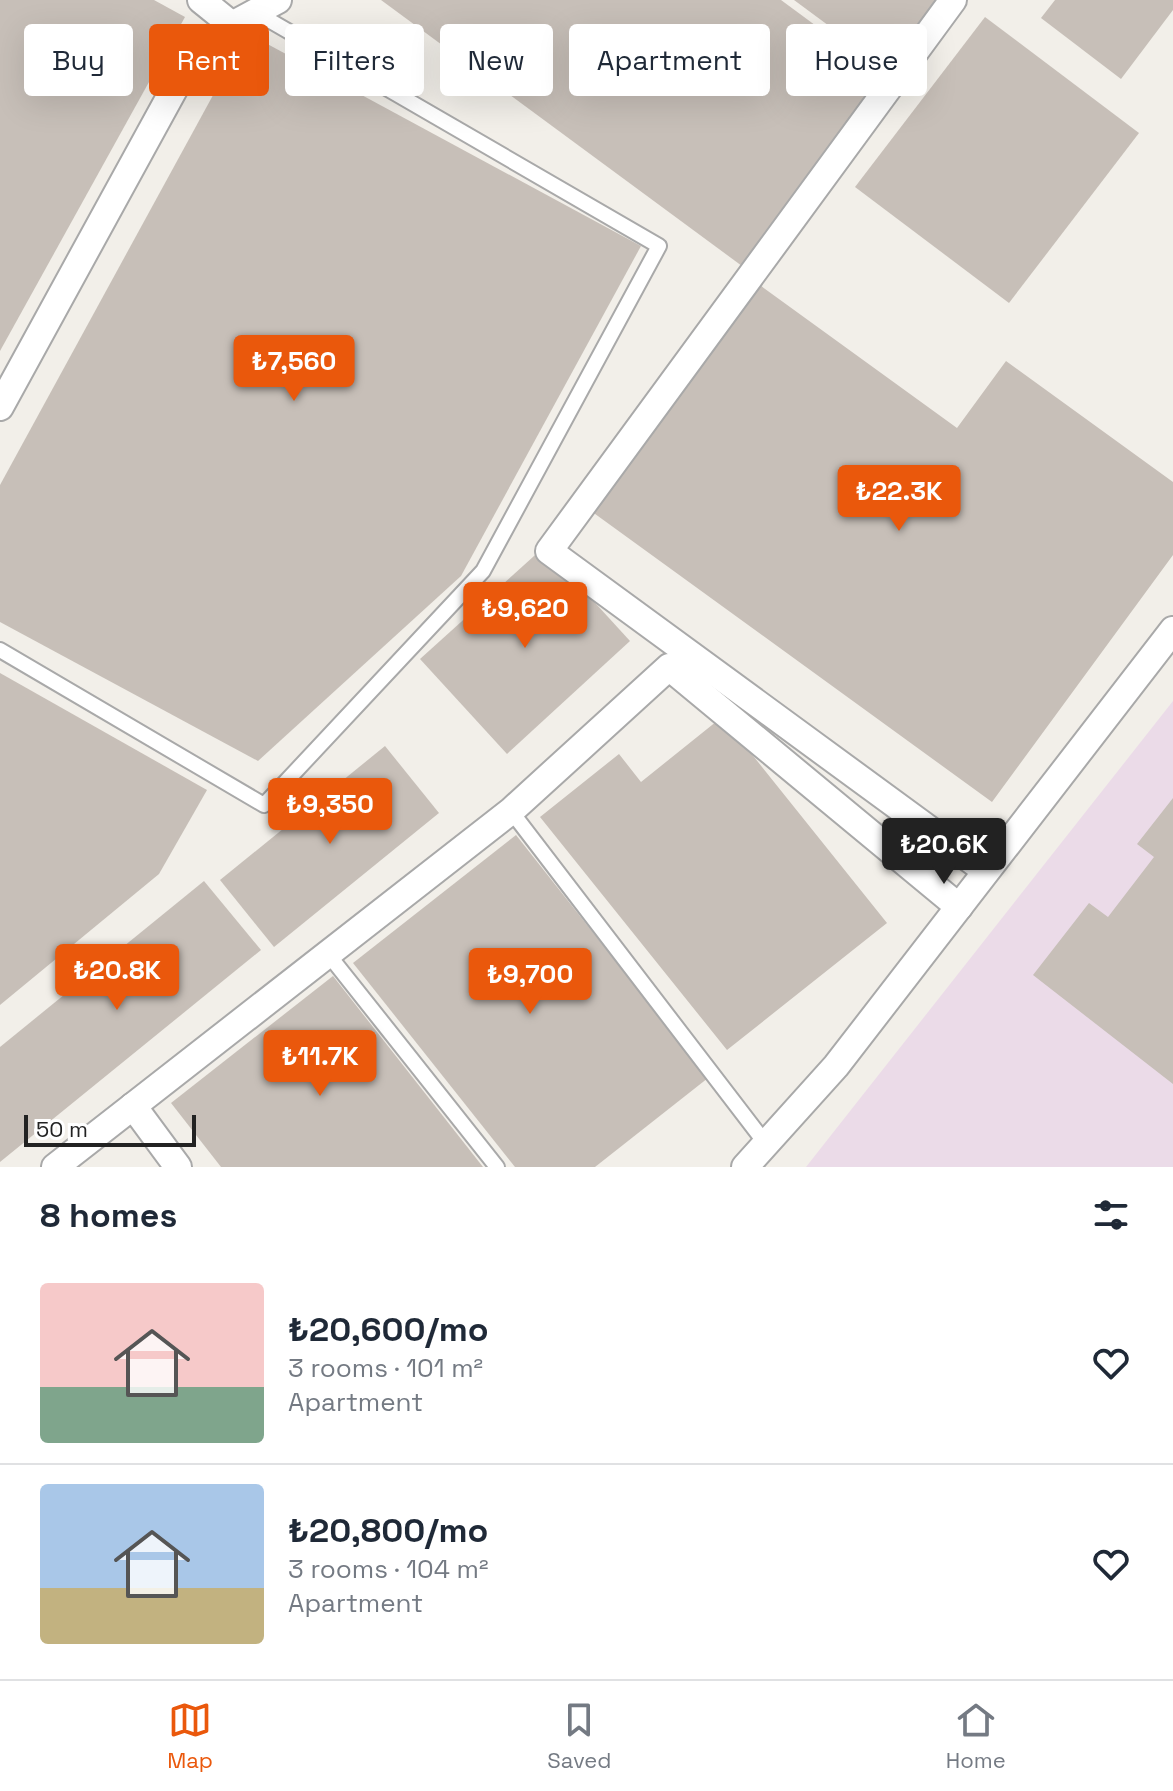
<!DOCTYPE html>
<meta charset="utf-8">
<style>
:root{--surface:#fff;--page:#f6f6f7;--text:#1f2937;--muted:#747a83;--line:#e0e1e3;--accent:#ea580c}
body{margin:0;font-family:"Space Grotesk",sans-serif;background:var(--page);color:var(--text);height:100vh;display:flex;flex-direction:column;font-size:30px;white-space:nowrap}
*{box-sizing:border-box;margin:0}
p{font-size:26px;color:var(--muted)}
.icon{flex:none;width:44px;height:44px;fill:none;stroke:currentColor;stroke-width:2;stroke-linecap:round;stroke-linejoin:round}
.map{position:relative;height:1167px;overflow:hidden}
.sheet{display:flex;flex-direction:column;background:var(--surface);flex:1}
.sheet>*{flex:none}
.banner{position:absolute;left:24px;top:24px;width:1126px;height:72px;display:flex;gap:16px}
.scale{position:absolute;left:24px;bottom:20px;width:172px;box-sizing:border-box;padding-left:8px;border:4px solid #222;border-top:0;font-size:22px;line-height:28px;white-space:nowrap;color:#222;-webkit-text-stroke:6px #fff;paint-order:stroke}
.price{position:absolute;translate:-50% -68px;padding:0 18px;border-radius:8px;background:var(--accent);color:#fff;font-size:26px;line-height:52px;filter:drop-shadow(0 2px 4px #0008)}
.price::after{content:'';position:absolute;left:50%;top:48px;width:24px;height:18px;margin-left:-12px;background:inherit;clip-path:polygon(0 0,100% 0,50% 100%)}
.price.active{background:#222;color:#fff}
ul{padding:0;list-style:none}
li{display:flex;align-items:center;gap:24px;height:200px;padding:0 40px}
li+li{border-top:2px solid var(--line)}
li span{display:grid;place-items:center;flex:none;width:224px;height:160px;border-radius:8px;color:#555}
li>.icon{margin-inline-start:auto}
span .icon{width:96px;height:96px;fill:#fffc;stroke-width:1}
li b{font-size:34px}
h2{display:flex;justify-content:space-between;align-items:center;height:96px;padding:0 40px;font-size:34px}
.chip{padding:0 28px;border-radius:8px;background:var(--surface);box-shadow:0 8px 32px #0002;font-size:28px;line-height:72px}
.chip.active{background:var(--accent);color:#fff}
.menu{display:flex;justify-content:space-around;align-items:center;height:112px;border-top:2px solid var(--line);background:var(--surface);font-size:22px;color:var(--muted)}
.menu a{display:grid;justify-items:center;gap:4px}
.menu .active{color:var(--accent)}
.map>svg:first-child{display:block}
</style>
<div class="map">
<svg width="1173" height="1167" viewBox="0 0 1173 1167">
<rect width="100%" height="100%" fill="#f2efe9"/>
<path fill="#ebdbe8" d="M1173 701V1167H806Z"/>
<g fill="#c7bfb8">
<path d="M0 0H154L185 17 0 351Z"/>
<path d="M381 0H781L884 76 742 266Z"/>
<path d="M794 0H936L886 68Z"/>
<path d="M1055 0H1173V10L1121 79 1041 18Z"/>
<path d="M985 17 1139 133 1009 303 855 187Z"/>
<path d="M247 33 641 246 461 576 258 761 0 622V485Z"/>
<path d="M757 283 957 428 1006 361 1173 482V555L992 802 591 511Z"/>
<path d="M544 547 630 641 507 754 420 659Z"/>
<path d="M0 673 207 790 159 874 0 1005Z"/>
<path d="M722 717 887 923 727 1050 540 817 619 754 641 782Z"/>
<path d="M385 746 439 813 274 947 220 880Z"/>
<path d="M1173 798V1084L1033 975 1089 903 1108 917 1154 857 1137 844Z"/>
<path d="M516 835 708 1078 595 1167H515L353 963Z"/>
<path d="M204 881 261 950 0 1162V1047Z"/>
<path d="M333 976 483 1167H221L171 1103Z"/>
</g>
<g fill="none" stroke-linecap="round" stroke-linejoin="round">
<defs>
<g id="lane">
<path d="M0 650 264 805 483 571 659 246 255 12"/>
<path d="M511 811 766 1144"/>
<path d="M328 954 497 1167"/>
</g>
<g id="street">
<path d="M953 0 549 551 986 871"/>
<path d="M232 25 278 0"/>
<path d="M0 407 195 51 232 25 201 0"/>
<path d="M133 1106 178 1167"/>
<path d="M55 1167 511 811 669 667 959 907"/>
<path d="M745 1167 836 1066 1173 630"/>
</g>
</defs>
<use href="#lane" stroke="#a9a9a9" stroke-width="18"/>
<use href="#street" stroke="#a9a9a9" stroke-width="30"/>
<use href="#lane" stroke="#fff" stroke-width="14"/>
<use href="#street" stroke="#fff" stroke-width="26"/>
</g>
</svg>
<div class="scale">50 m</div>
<b class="price" style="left:294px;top:403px">₺7,560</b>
<b class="price" style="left:899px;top:533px">₺22.3K</b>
<b class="price" style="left:525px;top:650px">₺9,620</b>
<b class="price" style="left:330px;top:846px">₺9,350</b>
<b class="price active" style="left:944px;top:886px">₺20.6K</b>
<b class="price" style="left:117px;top:1012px">₺20.8K</b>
<b class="price" style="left:530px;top:1016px">₺9,700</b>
<b class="price" style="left:320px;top:1098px">₺11.7K</b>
<div class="banner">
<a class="chip">Buy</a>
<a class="chip active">Rent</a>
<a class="chip">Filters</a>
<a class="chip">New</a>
<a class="chip">Apartment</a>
<a class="chip">House</a>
</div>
</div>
<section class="sheet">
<h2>8 homes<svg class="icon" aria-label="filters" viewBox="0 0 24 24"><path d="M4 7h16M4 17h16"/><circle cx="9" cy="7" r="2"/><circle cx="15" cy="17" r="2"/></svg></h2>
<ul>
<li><span style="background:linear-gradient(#f6c9c9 65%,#7fa58c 0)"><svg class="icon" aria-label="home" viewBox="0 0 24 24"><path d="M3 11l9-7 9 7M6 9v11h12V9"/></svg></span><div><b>₺20,600/mo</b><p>3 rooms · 101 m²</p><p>Apartment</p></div><svg class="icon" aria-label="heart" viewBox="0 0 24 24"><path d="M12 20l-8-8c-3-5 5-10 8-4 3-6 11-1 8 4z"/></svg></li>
<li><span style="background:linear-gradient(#a9c7e8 65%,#c2b280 0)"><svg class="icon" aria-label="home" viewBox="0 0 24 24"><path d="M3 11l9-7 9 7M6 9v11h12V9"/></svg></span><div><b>₺20,800/mo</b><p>3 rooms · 104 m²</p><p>Apartment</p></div><svg class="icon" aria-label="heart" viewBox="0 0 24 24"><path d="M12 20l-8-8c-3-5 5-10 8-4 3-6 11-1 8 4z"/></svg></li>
</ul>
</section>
<nav class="menu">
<a class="active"><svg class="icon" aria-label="map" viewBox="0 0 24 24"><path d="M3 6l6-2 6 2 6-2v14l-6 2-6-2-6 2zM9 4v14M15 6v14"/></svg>Map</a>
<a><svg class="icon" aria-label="saved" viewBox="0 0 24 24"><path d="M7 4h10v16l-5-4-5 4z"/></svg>Saved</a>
<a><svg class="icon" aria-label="home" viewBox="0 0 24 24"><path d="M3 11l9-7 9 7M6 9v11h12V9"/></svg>Home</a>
</nav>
